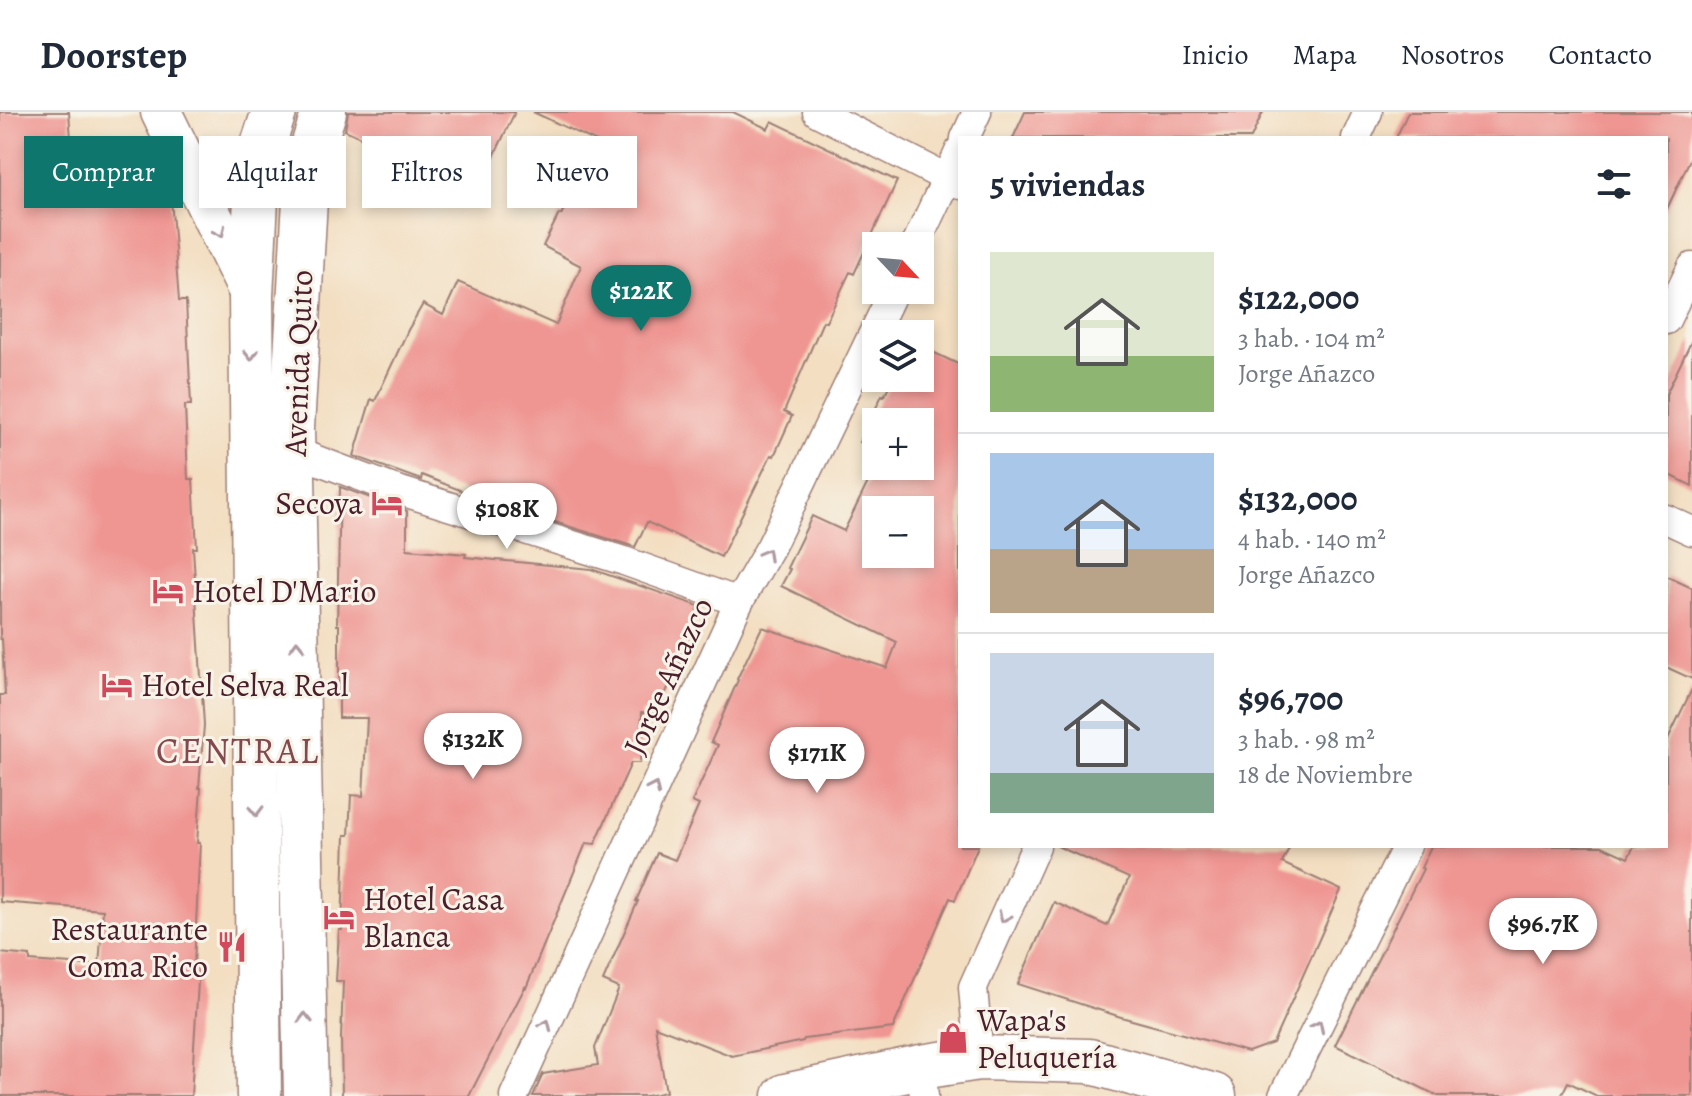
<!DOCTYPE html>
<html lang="es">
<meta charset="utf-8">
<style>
:root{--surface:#fff;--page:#f6f6f7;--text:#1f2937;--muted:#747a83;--line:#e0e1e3;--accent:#0f766e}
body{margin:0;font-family:Alegreya,serif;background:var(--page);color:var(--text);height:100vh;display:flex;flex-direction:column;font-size:30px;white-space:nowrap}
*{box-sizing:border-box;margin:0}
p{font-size:26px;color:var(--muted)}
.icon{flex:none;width:44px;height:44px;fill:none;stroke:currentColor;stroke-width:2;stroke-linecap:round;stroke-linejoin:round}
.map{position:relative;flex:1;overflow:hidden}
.sheet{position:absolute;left:958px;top:24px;width:710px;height:712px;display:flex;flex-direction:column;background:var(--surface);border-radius:0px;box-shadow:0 4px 12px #0003}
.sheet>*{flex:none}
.hud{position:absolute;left:24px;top:24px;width:760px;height:72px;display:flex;gap:16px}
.needle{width:52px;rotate:116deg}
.tools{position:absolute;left:862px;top:120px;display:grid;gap:16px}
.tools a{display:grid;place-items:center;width:72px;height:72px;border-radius:0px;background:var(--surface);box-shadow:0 4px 12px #0003;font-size:40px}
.price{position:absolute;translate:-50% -68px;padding:0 18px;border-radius:28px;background:#fff;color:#222;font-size:26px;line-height:52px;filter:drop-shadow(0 2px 4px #0008)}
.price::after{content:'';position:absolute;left:50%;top:48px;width:24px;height:18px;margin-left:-12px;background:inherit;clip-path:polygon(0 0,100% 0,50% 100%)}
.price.on{background:var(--accent);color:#fff}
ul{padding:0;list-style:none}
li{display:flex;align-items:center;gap:24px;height:200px;padding:0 32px}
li+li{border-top:2px solid var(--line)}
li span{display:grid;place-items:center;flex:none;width:224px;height:160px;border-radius:0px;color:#555}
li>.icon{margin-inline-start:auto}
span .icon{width:96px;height:96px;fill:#fffc;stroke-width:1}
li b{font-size:34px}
h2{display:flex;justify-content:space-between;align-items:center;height:96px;padding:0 32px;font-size:34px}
.tag{padding:0 28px;border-radius:0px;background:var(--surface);box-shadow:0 4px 12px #0003;font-size:28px;line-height:72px}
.tag.on{background:var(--accent);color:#fff}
header{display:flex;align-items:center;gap:48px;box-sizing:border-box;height:112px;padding:0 40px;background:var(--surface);border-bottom:2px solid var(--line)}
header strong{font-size:38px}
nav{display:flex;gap:44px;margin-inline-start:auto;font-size:28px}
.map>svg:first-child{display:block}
</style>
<header>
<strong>Doorstep</strong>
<nav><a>Inicio</a><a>Mapa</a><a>Nosotros</a><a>Contacto</a></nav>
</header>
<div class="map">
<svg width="1692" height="984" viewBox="0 0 1692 984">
<rect width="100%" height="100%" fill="#f7f3e8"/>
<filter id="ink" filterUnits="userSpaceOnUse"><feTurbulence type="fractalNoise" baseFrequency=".0125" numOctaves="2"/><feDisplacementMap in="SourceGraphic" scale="16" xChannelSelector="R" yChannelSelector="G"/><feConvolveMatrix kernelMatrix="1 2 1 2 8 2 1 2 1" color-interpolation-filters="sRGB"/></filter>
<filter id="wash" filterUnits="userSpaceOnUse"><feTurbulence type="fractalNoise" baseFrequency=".006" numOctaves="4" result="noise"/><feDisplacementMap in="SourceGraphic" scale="32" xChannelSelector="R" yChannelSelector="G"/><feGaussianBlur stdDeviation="1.8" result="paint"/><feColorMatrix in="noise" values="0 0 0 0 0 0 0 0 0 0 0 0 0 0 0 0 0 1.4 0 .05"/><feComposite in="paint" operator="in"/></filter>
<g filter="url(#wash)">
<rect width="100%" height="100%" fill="#f3dec1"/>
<g id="blocks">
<g fill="#ef9592" fill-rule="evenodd">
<path d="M0 0H69L75 81 170 73 179 189H186L191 293H185L188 367H193L197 436H193L204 613 199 676H201L197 731H200L194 853H199L191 984H0V841L30 844V849L99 854 103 798 0 790V583H5L2 527H0Z"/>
<path d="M348 0H515L477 80 345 18Z"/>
<path d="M533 0H733L768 17 772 9 897 69 854 162 850 160 826 210 823 209 784 300 792 304 774 344 771 343 721 445 647 410 635 435 545 407 491 384 490 386H480L422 363 421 368 354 344 371 287 375 289 408 218 423 192 443 203 458 170 556 213 581 154 543 134 559 102 561 103 597 30Z"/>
<path d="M1025 0H1263L1251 26H1013Z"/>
<path d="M1408 0H1692V43L1666 99V26H1396Z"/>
<path d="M1692 228V374L1666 361V282Z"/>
<path d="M920 234 960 253V734H978L955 788 950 786 893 916 804 927 803 929 732 944 655 914 666 980 646 984H533L543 962 598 953 595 936 619 876 603 869 638 789H636L657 741 675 748 699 693 692 690 718 633 711 630 738 568 737 567 762 515 887 556 897 530 781 474 790 457 787 456 812 404 844 419 876 354H920V310H876V337L860 330 882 283 884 284 893 266H920ZM876 398H920V442H876Z"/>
<path d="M340 375 407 399V437L466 442 465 445 591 457 699 494 679 553 656 601 642 600 640 651H631L595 732 586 731 526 876 525 875 469 984H342L341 926 343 869H336L339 818H342L345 723H349L351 683 363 684 367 606H339V513H337Z"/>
<path d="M1666 464 1692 476V567L1666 555Z"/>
<path d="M1692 577V984H1597L1568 970 1561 984H1438L1335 933 1423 757 1421 756 1431 734H1602L1628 746 1634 734H1666V631Z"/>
<path d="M1057 734H1290L1282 751 1341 778 1273 931 1248 940 1121 905 1018 872 1054 790 1107 814 1129 766Z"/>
</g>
</g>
</g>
<g filter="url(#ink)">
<use href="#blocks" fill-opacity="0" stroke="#9e7e76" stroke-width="2"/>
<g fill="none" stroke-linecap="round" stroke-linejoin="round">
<defs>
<g id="street">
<path d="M817 0 960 73"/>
<path d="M965 26 977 0"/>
<path d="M1356 26 1368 0"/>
<path d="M915 134 960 38"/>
<path d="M1666 208 1692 155"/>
<path d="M293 339 391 376 624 449 739 490"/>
<path d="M1666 407 1692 419"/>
<path d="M979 946 973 875 1036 734"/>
<path d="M921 955 924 984"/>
<path d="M514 984 739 490 771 434 894 178"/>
<path d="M1283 984 1407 734"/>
</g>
<path id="secondary" d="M161 0 251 184"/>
<path id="primary" d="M785 984 921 955 979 946 1089 949 1214 984"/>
<g id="highway">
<path d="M259 984 251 184 258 48 274 0"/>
<path d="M306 984 292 316 307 53 324 0"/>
</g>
</defs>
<use href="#street" stroke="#9e7e76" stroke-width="31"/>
<use href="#secondary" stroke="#9e7e76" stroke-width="43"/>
<use href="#primary" stroke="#9e7e76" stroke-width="47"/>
<use href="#highway" stroke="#9e7e76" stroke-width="47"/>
<use href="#street" stroke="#fff" stroke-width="28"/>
<use href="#secondary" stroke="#fff" stroke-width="40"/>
<use href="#primary" stroke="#fff" stroke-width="44"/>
<use href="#highway" stroke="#fff" stroke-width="44"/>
</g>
<defs><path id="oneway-chevron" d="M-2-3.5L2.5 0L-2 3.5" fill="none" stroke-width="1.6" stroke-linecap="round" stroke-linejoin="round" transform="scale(2)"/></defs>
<g stroke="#ae9aa0">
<use href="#oneway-chevron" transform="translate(220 120) rotate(64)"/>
<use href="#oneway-chevron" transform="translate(251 243) rotate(89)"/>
<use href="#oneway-chevron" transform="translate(766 442) rotate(-61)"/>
<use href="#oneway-chevron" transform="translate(297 534) rotate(-91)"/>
<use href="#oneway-chevron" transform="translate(654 676) rotate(-65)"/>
<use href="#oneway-chevron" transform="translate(256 699) rotate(89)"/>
<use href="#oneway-chevron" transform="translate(1004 805) rotate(114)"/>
<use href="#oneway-chevron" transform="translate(305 906) rotate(-91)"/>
<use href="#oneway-chevron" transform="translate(546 913) rotate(-66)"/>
<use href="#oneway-chevron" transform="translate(1318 914) rotate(-64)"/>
</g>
</g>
<defs>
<symbol id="hotel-bare" viewBox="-9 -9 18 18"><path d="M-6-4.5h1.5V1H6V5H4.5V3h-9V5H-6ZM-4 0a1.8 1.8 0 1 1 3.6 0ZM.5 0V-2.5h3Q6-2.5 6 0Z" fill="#d1495b" stroke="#f7f3e8" stroke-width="2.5" paint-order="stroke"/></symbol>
<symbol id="restaurant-bare" viewBox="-9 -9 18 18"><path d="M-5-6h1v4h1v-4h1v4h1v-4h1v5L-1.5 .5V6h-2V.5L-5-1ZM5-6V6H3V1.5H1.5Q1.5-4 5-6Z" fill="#d1495b" stroke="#f7f3e8" stroke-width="2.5" paint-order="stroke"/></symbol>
<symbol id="shop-bare" viewBox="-9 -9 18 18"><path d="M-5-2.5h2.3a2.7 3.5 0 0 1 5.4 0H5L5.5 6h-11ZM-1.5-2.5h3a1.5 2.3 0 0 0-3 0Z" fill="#d1495b" stroke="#f7f3e8" stroke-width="2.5" paint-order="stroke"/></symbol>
</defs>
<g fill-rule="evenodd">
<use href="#hotel-bare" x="365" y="369" width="44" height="44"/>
<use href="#hotel-bare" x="146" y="457" width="44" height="44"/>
<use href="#hotel-bare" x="95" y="551" width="44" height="44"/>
<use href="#hotel-bare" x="317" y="783" width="44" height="44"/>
<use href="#restaurant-bare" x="210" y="813" width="44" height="44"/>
<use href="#shop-bare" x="931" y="904" width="44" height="44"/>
</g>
<g text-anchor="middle" stroke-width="6" stroke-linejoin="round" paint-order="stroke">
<g font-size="32" fill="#4a1f2b" stroke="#f7f3e8">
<text transform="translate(298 251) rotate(-88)" y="11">Avenida Quito</text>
<text transform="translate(668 564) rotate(-65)" y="11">Jorge Añazco</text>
</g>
<g font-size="32" fill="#4a1f2b" stroke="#f7f3e8" text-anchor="start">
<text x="363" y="402" text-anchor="end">Secoya</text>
<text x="192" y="490">Hotel D'Mario</text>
<text x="141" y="584">Hotel Selva Real</text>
<text x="363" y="798">Hotel Casa<tspan x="363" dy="37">Blanca</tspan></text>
<text x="208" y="828" text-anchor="end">Restaurante<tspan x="208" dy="37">Coma Rico</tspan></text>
<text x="977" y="919">Wapa's<tspan x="977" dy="37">Peluquería</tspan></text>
</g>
<g font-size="36" letter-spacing="2" fill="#84484f" stroke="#f7f3e8">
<text x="238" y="651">CENTRAL</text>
</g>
</g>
</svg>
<div class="tools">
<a><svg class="needle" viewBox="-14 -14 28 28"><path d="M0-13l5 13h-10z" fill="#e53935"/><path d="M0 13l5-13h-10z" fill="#747a83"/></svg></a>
<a><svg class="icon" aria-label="layers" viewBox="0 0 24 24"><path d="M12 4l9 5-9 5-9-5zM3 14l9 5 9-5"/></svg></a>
<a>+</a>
<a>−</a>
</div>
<b class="price on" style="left:641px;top:221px">$122K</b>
<b class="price" style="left:507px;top:439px">$108K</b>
<b class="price" style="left:473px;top:669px">$132K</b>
<b class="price" style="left:817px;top:683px">$171K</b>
<b class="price" style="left:1543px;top:854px">$96.7K</b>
<div class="hud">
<a class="tag on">Comprar</a>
<a class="tag">Alquilar</a>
<a class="tag">Filtros</a>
<a class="tag">Nuevo</a>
</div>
<section class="sheet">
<h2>5 viviendas<svg class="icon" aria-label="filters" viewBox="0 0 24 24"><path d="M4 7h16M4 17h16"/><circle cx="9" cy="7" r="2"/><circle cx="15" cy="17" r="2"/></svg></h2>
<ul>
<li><span style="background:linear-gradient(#dfe7d0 65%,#8fb573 0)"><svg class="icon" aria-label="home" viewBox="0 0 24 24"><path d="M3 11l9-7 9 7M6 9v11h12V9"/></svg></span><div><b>$122,000</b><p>3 hab. · 104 m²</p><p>Jorge Añazco</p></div></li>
<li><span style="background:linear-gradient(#a9c7e8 60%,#b9a48a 0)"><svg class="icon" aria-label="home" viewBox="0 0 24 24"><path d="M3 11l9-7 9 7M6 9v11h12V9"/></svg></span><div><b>$132,000</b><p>4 hab. · 140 m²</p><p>Jorge Añazco</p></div></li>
<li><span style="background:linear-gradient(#c9d6e8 75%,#7fa58c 0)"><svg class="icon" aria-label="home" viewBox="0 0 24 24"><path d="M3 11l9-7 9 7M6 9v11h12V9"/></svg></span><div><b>$96,700</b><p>3 hab. · 98 m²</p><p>18 de Noviembre</p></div></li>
</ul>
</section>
</div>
